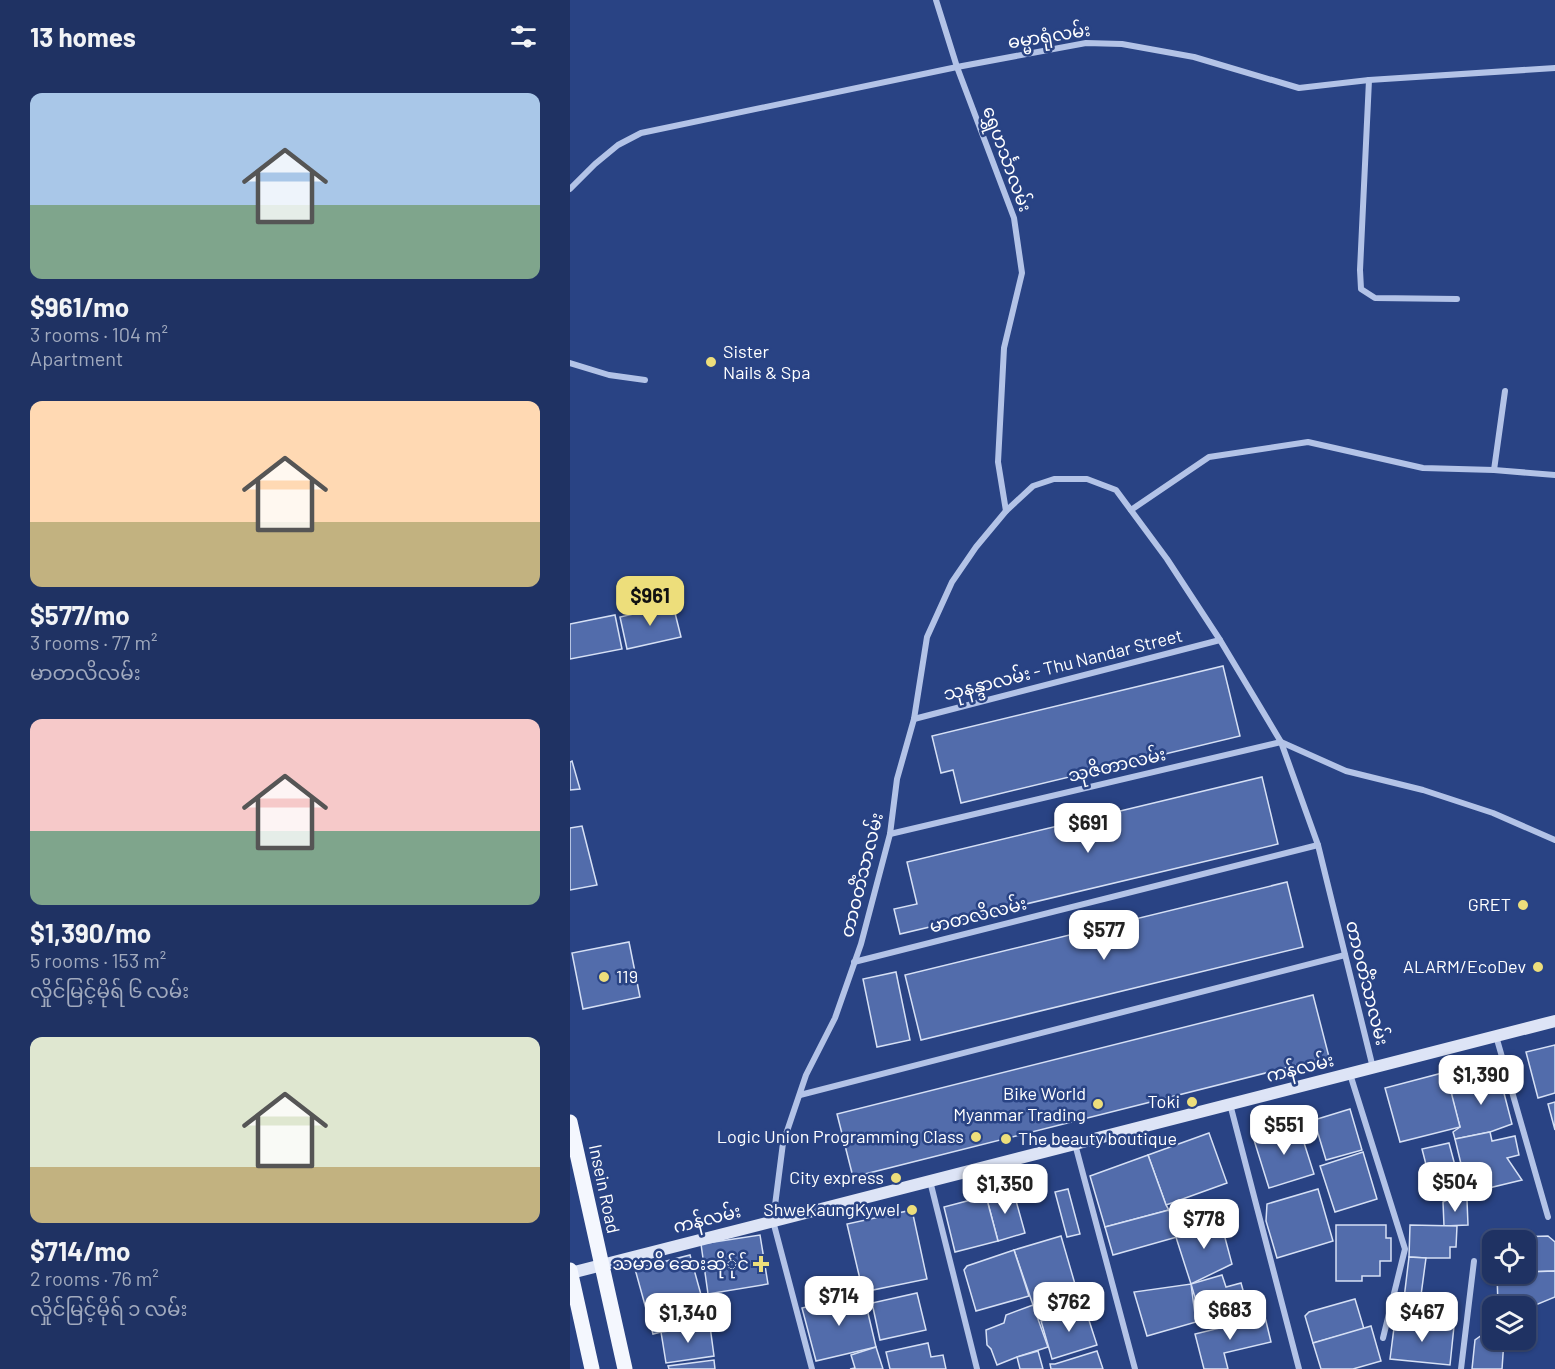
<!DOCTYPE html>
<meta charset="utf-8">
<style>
:root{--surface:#1f3263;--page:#273a69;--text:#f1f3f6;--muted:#a1aabe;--line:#3c4d78;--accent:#edde7b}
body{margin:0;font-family:Barlow,"Noto Sans Myanmar",sans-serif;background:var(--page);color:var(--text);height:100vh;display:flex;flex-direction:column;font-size:22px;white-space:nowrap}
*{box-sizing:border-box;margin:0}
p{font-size:20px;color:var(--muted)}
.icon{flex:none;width:33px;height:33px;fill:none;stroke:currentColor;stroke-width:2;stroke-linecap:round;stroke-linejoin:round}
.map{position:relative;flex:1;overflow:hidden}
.sheet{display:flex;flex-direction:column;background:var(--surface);width:570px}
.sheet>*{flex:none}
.tools{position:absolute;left:912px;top:1230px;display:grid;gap:12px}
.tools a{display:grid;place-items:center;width:54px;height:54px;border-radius:12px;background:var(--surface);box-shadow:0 2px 4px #0004,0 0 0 2px var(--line);font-size:30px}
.price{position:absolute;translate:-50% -51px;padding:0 14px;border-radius:12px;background:#fff;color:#222;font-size:20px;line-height:39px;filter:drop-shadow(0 2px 3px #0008)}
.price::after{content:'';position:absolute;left:50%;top:36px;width:18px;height:14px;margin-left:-9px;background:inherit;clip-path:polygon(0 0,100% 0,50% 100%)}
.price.on{background:var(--accent);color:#111}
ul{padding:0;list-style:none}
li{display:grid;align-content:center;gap:12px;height:318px;padding:0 30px}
li span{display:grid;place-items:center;height:186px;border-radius:12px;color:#555}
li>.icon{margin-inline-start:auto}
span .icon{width:108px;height:108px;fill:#fffc;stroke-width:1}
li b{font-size:26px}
h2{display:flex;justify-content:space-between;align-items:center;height:72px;padding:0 30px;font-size:26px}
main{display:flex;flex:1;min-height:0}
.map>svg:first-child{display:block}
</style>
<main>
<section class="sheet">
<h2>13 homes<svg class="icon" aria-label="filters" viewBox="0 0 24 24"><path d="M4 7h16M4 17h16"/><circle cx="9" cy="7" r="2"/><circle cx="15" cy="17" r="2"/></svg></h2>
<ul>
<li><span style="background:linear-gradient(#a9c7e8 60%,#7fa58c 0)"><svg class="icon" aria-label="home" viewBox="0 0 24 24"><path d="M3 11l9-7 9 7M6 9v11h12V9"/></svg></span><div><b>$961/mo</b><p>3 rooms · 104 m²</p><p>Apartment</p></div></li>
<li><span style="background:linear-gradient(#ffd9b3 65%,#c2b280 0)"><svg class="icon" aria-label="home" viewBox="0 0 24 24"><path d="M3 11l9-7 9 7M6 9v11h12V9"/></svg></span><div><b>$577/mo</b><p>3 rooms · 77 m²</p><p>မာတလိလမ်း</p></div></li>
<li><span style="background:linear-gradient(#f6c9c9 60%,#7fa58c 0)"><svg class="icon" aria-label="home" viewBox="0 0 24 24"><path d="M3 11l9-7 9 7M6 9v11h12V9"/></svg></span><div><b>$1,390/mo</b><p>5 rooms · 153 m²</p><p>လှိုင်မြင့်မိုရ် ၆ လမ်း</p></div></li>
<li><span style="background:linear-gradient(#dfe7d0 70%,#c2b280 0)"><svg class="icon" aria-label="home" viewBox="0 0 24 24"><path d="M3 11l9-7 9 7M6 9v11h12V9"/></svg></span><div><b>$714/mo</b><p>2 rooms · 76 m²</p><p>လှိုင်မြင့်မိုရ် ၁ လမ်း</p></div></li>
</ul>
</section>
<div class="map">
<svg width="985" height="1369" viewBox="0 0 985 1369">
<rect width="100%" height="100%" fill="#294384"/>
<g fill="#526cab" stroke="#d6e0f5" stroke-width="1.5">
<path d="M103 605 111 637 57 649 50 617Z"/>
<path d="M45 615 52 649 0 659V624Z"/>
<path d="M653 666 670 736 391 803 383 770 371 773 362 736Z"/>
<path d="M2 761 10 789 0 790V762Z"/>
<path d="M692 777 708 844 330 934 324 909 347 904 337 862Z"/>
<path d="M12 826 27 885 0 890V828Z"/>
<path d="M717 882 733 947 351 1040 335 975Z"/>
<path d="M59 942 70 997 13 1009 2 953Z"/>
<path d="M326 972 340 1040 307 1047 293 979Z"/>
<path d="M743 995 759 1057 283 1177 267 1114Z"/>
<path d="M985 1045V1093L968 1098 956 1052Z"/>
<path d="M928 1070 942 1124 920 1132 885 1139 883 1132 890 1127 881 1094 894 1090 891 1080Z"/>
<path d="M876 1072 890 1127 830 1142 815 1088Z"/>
<path d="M985 1102V1130L978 1104Z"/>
<path d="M780 1109 792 1150 756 1160 744 1120Z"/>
<path d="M728 1124 744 1174 699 1188 684 1140 688 1136Z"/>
<path d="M920 1132 922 1141 945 1136 949 1155 937 1158 952 1180 898 1193 885 1139Z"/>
<path d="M639 1133 657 1183 596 1205 578 1155Z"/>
<path d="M879 1143 887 1173 860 1180 852 1149Z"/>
<path d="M793 1152 807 1199 765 1212 750 1166Z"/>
<path d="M578 1155 596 1205 599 1210 535 1227 520 1176Z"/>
<path d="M498 1189 510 1234 497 1237 485 1192Z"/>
<path d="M748 1189 763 1241 707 1258 696 1221 697 1204Z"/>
<path d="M443 1190 455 1233 428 1241 416 1196Z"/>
<path d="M416 1196 428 1241 385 1252 374 1207Z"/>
<path d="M877 1200H897L898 1225 874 1226 873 1202Z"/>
<path d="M342 1210 357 1279 293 1292 277 1224Z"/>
<path d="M599 1210 607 1237 543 1255 535 1227Z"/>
<path d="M650 1219 662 1264 621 1284 604 1231Z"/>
<path d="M766 1225H816V1238H821V1261H810V1276H792V1281H766Z"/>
<path d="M840 1225 887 1226 886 1247H880V1258H856L839 1257Z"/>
<path d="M190 1235 198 1284 138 1294 131 1244Z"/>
<path d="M491 1236 507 1291H492V1300L463 1305 444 1250Z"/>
<path d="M978 1236 985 1242V1271L956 1272V1240H943L942 1237Z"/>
<path d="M444 1250 459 1296 406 1311 394 1270 397 1266Z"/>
<path d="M120 1255 138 1320 83 1334 65 1269Z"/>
<path d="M839 1257 856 1258 849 1310 833 1307Z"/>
<path d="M985 1271V1297L956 1309V1306H928L927 1274H956V1272Z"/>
<path d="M652 1275 656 1287 671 1283 678 1308 632 1321 621 1284Z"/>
<path d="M621 1284 626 1322 577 1336 564 1292Z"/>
<path d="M293 1292 306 1347 246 1361 232 1308Z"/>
<path d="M347 1293 356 1330 310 1340 302 1303Z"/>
<path d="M852 1293 878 1297 879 1315 849 1310Z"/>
<path d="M785 1299 794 1329 743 1343 735 1316 739 1312Z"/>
<path d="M463 1305 478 1347 447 1357 427 1365 421 1349 417 1345 416 1330 434 1323 436 1315Z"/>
<path d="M515 1308 527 1345 482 1359 471 1321Z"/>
<path d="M695 1317 701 1342 654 1353 658 1369H634L625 1334Z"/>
<path d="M825 1320 884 1326 880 1365 820 1359Z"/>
<path d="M140 1326 144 1356 96 1363 91 1332Z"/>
<path d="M801 1326 811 1361 783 1369H751L743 1343Z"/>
<path d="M912 1335 922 1337V1340H934L932 1369H902L905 1340Z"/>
<path d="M358 1343 361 1357 373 1355 376 1369H320L316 1352Z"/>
<path d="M306 1347 313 1369H280L285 1368 281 1355Z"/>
<path d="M468 1351 473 1369H450L447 1357Z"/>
<path d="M527 1351 533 1369H481L480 1364H485Z"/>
<path d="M144 1360 145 1369H99L98 1366Z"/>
</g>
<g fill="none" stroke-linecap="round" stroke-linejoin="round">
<g stroke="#b3c3e7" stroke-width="6">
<path d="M366 0 387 67 444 218 452 273 434 348 428 462 436 511"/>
<path d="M799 80 790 270 791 289 805 298 887 299"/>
<path d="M0 189 25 164 48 145 71 133 387 67 516 43 552 44 624 57 729 88 799 80 985 68"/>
<path d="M0 363 39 375 75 380"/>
<path d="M924 470 935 391"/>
<path d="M561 510 639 457 738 442 853 468 924 470 985 475"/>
<path d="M344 719 650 640"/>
<path d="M320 834 711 742 776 771 853 790 923 813 985 840"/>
<path d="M284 962 748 845"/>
<path d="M926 1036 978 1217"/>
<path d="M780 1074 835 1249 813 1338"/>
<path d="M230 1095 775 955"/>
<path d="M660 1104 729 1369"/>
<path d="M505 1144 565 1369"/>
<path d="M360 1181 407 1369"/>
<path d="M242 1369 203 1221 213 1143 236 1075 265 1018 291 944 320 834 327 779 344 719 357 637 382 582 406 547 436 511 463 486 484 479H517L546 490 597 559 650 640 711 742 748 845 803 1068"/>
<path d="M891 1369 904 1261"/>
</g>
<path stroke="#dde4f6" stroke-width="12" d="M1 1273 985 1021"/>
<g stroke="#f4f7fe" stroke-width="15">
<path d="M0 1122 55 1369"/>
<path d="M0 1270 22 1369"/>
</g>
</g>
<g fill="#edde7b" stroke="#294384" stroke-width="2">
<circle cx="141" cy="362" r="6"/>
<circle cx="953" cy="905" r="6"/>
<circle cx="968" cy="967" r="6"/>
<circle cx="34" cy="977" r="6"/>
<circle cx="622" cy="1102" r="6"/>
<circle cx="528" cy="1104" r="6"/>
<circle cx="406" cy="1137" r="6"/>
<circle cx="436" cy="1139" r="6"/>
<circle cx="326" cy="1178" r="6"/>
<circle cx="342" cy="1210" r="6"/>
<path d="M188 1255h6v6h6v6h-6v6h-6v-6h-6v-6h6z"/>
</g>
<g text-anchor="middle" stroke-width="5" stroke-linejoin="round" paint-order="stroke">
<g font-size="18" fill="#fff" stroke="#294384">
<text transform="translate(479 36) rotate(-9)" y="6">ဓမ္မာရုံလမ်း</text>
<text transform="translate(437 159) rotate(70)" y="6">ရွှေဟင်္သာလမ်း</text>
<text transform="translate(493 665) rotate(-14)" y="6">သုနန္ဒာလမ်း - Thu Nandar Street</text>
<text transform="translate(547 765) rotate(-13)" y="6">သုဇိတာလမ်း</text>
<text transform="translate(292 875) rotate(-76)" y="6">တာဝတိံသာလမ်း</text>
<text transform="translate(408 915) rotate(-14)" y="6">မာတလိလမ်း</text>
<text transform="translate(797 983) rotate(76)" y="6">တာဝတိံသာလမ်း</text>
<text transform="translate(730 1068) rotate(-14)" y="6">ကန်လမ်း</text>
<text transform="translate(34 1189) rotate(78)" y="6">Insein Road</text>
<text transform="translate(137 1219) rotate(-14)" y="6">ကန်လမ်း</text>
</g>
<g font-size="18" fill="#fff" stroke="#294384" text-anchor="end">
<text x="153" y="358" text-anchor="start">Sister<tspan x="153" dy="21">Nails &amp; Spa</tspan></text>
<text x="941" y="911">GRET</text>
<text x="956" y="973">ALARM/EcoDev</text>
<text x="46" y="983" text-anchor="start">119</text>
<text x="516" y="1100">Bike World<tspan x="516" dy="21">Myanmar Trading</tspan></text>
<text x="610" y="1108">Toki</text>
<text x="394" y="1143">Logic Union Programming Class</text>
<text x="448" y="1145" text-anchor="start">The beauty boutique</text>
<text x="314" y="1184">City express</text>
<text x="330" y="1216">ShweKaungKywel</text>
<text x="179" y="1270">သမာဓိ ဆေးဆို်ုင်</text>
</g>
</g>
</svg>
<div class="tools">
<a><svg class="icon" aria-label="locate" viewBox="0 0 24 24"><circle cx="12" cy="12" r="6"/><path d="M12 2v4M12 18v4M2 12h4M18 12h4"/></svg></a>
<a><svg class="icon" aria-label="layers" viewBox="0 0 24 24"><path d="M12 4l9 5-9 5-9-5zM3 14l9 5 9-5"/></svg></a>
</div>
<b class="price on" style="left:80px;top:627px">$961</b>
<b class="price" style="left:518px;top:854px">$691</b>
<b class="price" style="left:534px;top:961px">$577</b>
<b class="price" style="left:911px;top:1106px">$1,390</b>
<b class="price" style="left:714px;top:1156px">$551</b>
<b class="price" style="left:885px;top:1213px">$504</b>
<b class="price" style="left:435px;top:1215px">$1,350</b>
<b class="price" style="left:634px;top:1250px">$778</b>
<b class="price" style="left:269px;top:1327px">$714</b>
<b class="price" style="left:499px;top:1333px">$762</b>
<b class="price" style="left:660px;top:1341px">$683</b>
<b class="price" style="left:852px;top:1343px">$467</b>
<b class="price" style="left:118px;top:1344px">$1,340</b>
</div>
</main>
